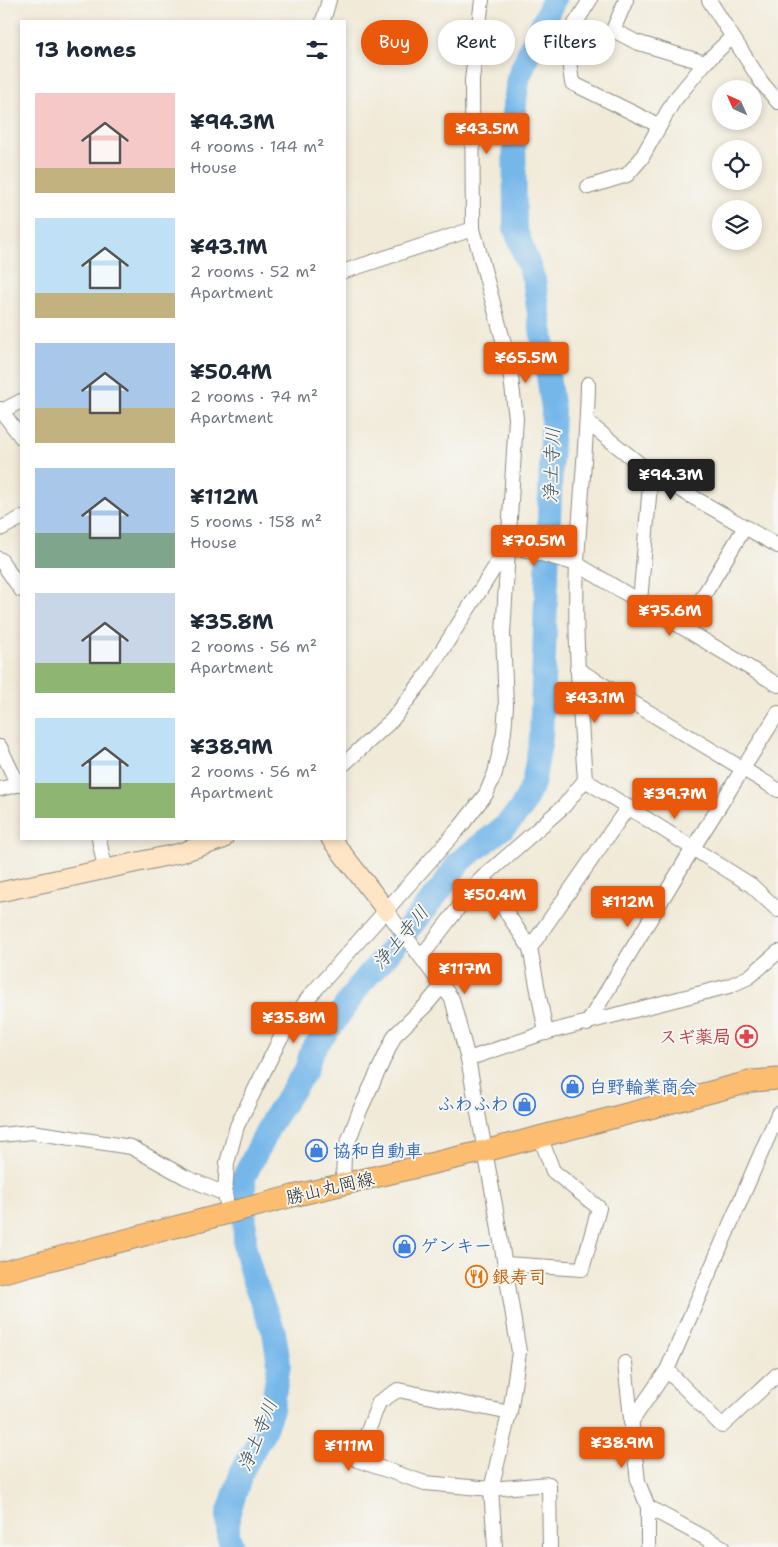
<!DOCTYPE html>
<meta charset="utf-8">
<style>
:root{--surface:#fff;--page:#f6f6f7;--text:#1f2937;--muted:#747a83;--accent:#ea580c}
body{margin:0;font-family:"Shantell Sans","Klee One",sans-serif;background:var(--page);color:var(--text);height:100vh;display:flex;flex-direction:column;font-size:19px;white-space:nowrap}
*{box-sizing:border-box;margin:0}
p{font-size:16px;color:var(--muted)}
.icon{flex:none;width:28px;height:28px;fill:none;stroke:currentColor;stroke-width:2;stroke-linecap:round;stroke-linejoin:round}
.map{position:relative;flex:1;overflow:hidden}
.sheet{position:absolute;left:20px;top:20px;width:326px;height:820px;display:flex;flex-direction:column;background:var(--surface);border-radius:0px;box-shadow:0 2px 8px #0003}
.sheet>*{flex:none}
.hud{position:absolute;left:361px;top:20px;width:341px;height:45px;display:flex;gap:10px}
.needle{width:32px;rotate:315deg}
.controls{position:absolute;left:712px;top:80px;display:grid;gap:10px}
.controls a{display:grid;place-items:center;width:50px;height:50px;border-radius:50%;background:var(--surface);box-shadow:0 2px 8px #0003;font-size:25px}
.price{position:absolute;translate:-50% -42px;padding:0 11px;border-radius:5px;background:var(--accent);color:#fff;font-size:16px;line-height:32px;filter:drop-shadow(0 1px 2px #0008)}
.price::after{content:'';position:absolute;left:50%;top:30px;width:15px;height:11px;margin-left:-8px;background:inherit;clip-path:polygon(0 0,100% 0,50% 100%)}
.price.current{background:#222;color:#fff}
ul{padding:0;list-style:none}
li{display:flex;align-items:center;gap:15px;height:125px;padding:0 15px}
li span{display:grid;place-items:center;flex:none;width:140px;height:100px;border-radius:0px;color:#555}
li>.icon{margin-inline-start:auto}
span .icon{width:60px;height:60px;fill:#fffc;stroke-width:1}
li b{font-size:21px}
h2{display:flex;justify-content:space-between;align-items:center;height:60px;padding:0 15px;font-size:21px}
.pill{padding:0 18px;border-radius:22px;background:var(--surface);box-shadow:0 2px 8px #0003;font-size:18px;line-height:45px}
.pill.current{background:var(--accent);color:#fff}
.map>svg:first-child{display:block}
</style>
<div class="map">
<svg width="778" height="1547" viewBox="0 0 778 1547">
<rect width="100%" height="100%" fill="#f6f6f2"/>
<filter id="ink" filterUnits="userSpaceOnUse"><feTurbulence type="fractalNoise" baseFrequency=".02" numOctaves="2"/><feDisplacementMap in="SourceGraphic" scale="10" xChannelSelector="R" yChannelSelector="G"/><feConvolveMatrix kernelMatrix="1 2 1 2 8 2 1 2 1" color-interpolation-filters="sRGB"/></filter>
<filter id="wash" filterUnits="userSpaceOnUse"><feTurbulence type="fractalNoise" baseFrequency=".0096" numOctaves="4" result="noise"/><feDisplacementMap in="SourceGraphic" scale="20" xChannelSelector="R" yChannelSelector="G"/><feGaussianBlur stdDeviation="1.12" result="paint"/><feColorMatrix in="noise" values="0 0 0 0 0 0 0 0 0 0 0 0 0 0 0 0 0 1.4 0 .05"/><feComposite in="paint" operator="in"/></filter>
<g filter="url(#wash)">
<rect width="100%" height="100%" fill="#f1ead8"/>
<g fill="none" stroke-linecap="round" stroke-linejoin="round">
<path stroke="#76b7ea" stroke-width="24" d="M232 1547 228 1535V1515L242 1471 264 1431 272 1409 279 1364 274 1332 253 1279 245 1249 244 1177 272 1121 306 1070 312 1050 333 1024 361 983 385 957 441 889 459 862 504 827 521 809 533 784 541 738 553 410 534 280 515 228 514 111 518 79 531 47 554 0"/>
</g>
</g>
<g filter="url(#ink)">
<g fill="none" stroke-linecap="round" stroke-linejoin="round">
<defs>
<g id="street">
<path d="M590 0 566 38 572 83 658 125"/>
<path d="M626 0 613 30 636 42 705 63"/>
<path d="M709 0 762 83 778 102"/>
<path d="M323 21 329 0"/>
<path d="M588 187 627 175 641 159 673 102 705 63 732 37"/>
<path d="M345 271 473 229"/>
<path d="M0 409 21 437"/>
<path d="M0 412 21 401"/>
<path d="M587 422 651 473 778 546"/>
<path d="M0 529 21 518"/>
<path d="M509 545 577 564 778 685"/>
<path d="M0 559 21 590"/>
<path d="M640 602 651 473"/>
<path d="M684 628 745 527"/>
<path d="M577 669 778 790"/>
<path d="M0 747 18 785"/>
<path d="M345 763 392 720 423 680 507 548"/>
<path d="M585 780 751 885 778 910"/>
<path d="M0 789 21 784"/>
<path d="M99 839 105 869"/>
<path d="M483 877 530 948"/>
<path d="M386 910 452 999 468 1059 495 1205 519 1352 511 1406 491 1489 495 1547"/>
<path d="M421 957 479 881 564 806 585 780C580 708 574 635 577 563 580 503 587 443 588 384"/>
<path d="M587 1024 693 848 778 713"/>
<path d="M546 1033 530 948 628 807"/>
<path d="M468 1059 541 1034 729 986 749 977 778 952"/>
<path d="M0 1135 32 1132 131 1147 185 1177 225 1194 226 1200"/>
<path d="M343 1185 344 1153 360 1110 395 1035 426 1005 442 986"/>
<path d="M225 1194 227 1163 237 1126 279 1041 308 998 461 826 486 794 495 773 504 732 506 705 503 634 516 418 509 362 473 229 472 80 482 0"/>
<path d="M505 1264 582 1269 599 1208 553 1171 540 1136"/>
<path d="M625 1363 638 1482 648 1507V1547"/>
<path d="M667 1370 722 1426 778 1374"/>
<path d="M510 1413 398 1390 379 1402 357 1460 425 1483 491 1489 549 1484 550 1547"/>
<path d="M631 1422 667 1370 778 1114"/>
<path d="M648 1507 722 1547"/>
</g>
<g id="secondary">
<path d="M331 839 386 910"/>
<path d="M0 892 180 853 223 839"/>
</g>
<path id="primary" d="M0 1273 293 1196 485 1151 753 1081 778 1079"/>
</defs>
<use href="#street" stroke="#8e8a82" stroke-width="16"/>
<use href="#secondary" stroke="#8e8a82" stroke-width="21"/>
<use href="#primary" stroke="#8e8a82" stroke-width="23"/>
<use href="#street" stroke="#fff" stroke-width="14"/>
<use href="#secondary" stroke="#fee5c5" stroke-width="19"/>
<use href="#primary" stroke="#fcbd6f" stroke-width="21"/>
</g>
</g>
<defs>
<symbol id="pharmacy-ring" viewBox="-11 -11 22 22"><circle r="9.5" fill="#f6f6f2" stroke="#e0444e" stroke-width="1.5"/><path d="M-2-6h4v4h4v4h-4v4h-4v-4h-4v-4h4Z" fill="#e0444e"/></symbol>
<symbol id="shop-ring" viewBox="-11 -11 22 22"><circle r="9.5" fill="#f6f6f2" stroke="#3f7fe0" stroke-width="1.5"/><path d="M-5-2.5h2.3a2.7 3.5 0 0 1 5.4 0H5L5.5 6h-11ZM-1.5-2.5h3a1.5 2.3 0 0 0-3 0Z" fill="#3f7fe0"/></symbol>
<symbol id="restaurant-ring" viewBox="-11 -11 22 22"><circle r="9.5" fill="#f6f6f2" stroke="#e8710a" stroke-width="1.5"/><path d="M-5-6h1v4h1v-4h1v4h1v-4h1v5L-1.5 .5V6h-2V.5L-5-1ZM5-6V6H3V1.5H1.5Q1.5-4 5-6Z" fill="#e8710a"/></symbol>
</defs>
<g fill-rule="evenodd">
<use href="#pharmacy-ring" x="734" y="1024" width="25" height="25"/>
<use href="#shop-ring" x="560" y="1074" width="25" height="25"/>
<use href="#shop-ring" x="512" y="1092" width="25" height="25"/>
<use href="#shop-ring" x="304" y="1138" width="25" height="25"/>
<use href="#shop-ring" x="392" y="1234" width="25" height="25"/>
<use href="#restaurant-ring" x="464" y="1264" width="25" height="25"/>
</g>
<g text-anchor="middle" stroke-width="4" stroke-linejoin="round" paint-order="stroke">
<g font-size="18" font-weight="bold" fill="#be3a42" stroke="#f6f6f2" text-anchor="end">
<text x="731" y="1043">スギ薬局</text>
</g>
<g font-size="18" font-weight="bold" fill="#366cbe" stroke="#f6f6f2" text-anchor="start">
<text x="589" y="1093">白野輪業商会</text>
<text x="509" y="1110" text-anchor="end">ふわふわ</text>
<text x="333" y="1157">協和自動車</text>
<text x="420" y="1252">ゲンキー</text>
</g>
<g font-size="18" fill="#2b2b2b" stroke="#f6f6f2">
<text transform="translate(330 1188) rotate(-13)" y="6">勝山丸岡線</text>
</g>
<g font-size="18" font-weight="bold" fill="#c56008" stroke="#f6f6f2" text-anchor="start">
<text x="492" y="1283">銀寿司</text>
</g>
<g font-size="19" font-style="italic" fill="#425564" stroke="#f6f6f2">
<text transform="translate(551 465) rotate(-88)" y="7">浄土寺川</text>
<text transform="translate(400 937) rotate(-50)" y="7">浄土寺川</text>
<text transform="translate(257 1435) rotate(-68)" y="7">浄土寺川</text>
</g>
</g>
</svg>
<div class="controls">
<a><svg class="needle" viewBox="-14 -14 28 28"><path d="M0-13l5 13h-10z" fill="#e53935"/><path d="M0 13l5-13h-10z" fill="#747a83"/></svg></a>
<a><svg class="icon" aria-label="locate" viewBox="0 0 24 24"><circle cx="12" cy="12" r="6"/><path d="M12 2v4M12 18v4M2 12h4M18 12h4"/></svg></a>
<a><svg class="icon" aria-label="layers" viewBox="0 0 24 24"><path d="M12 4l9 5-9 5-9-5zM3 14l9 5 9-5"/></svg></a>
</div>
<b class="price" style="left:487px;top:155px">¥43.5M</b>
<b class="price" style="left:526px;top:384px">¥65.5M</b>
<b class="price current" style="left:671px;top:501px">¥94.3M</b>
<b class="price" style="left:534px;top:567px">¥70.5M</b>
<b class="price" style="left:670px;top:637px">¥75.6M</b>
<b class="price" style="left:595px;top:724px">¥43.1M</b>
<b class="price" style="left:675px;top:820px">¥39.7M</b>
<b class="price" style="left:495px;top:921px">¥50.4M</b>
<b class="price" style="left:628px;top:928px">¥112M</b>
<b class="price" style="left:465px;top:995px">¥117M</b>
<b class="price" style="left:294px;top:1044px">¥35.8M</b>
<b class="price" style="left:622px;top:1469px">¥38.9M</b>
<b class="price" style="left:349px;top:1472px">¥111M</b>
<div class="hud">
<a class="pill current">Buy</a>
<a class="pill">Rent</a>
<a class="pill">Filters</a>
</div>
<section class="sheet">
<h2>13 homes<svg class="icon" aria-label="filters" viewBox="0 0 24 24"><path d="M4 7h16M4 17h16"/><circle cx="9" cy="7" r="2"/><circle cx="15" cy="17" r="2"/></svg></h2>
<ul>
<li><span style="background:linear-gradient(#f6c9c9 75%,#c2b280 0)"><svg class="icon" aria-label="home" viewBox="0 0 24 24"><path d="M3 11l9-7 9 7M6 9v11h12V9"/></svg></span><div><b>¥94.3M</b><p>4 rooms · 144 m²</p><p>House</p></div></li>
<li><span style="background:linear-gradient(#bfe0f5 75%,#c2b280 0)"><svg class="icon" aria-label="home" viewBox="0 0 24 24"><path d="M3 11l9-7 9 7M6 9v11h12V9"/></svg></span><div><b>¥43.1M</b><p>2 rooms · 52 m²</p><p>Apartment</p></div></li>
<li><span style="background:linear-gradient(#a9c7e8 65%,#c2b280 0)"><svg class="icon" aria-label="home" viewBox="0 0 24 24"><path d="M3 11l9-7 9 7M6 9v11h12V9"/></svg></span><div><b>¥50.4M</b><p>2 rooms · 74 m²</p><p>Apartment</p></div></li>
<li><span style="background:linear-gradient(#a9c7e8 65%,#7fa58c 0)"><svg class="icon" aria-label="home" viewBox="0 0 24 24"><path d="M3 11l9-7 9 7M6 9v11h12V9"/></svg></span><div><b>¥112M</b><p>5 rooms · 158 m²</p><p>House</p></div></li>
<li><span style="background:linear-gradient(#c9d6e8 70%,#8fb573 0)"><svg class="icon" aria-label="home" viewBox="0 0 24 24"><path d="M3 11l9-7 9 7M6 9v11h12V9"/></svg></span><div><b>¥35.8M</b><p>2 rooms · 56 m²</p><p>Apartment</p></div></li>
<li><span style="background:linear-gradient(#bfe0f5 65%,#8fb573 0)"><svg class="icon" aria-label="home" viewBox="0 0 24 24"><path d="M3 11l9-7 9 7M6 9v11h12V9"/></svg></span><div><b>¥38.9M</b><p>2 rooms · 56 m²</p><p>Apartment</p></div></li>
</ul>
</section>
</div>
